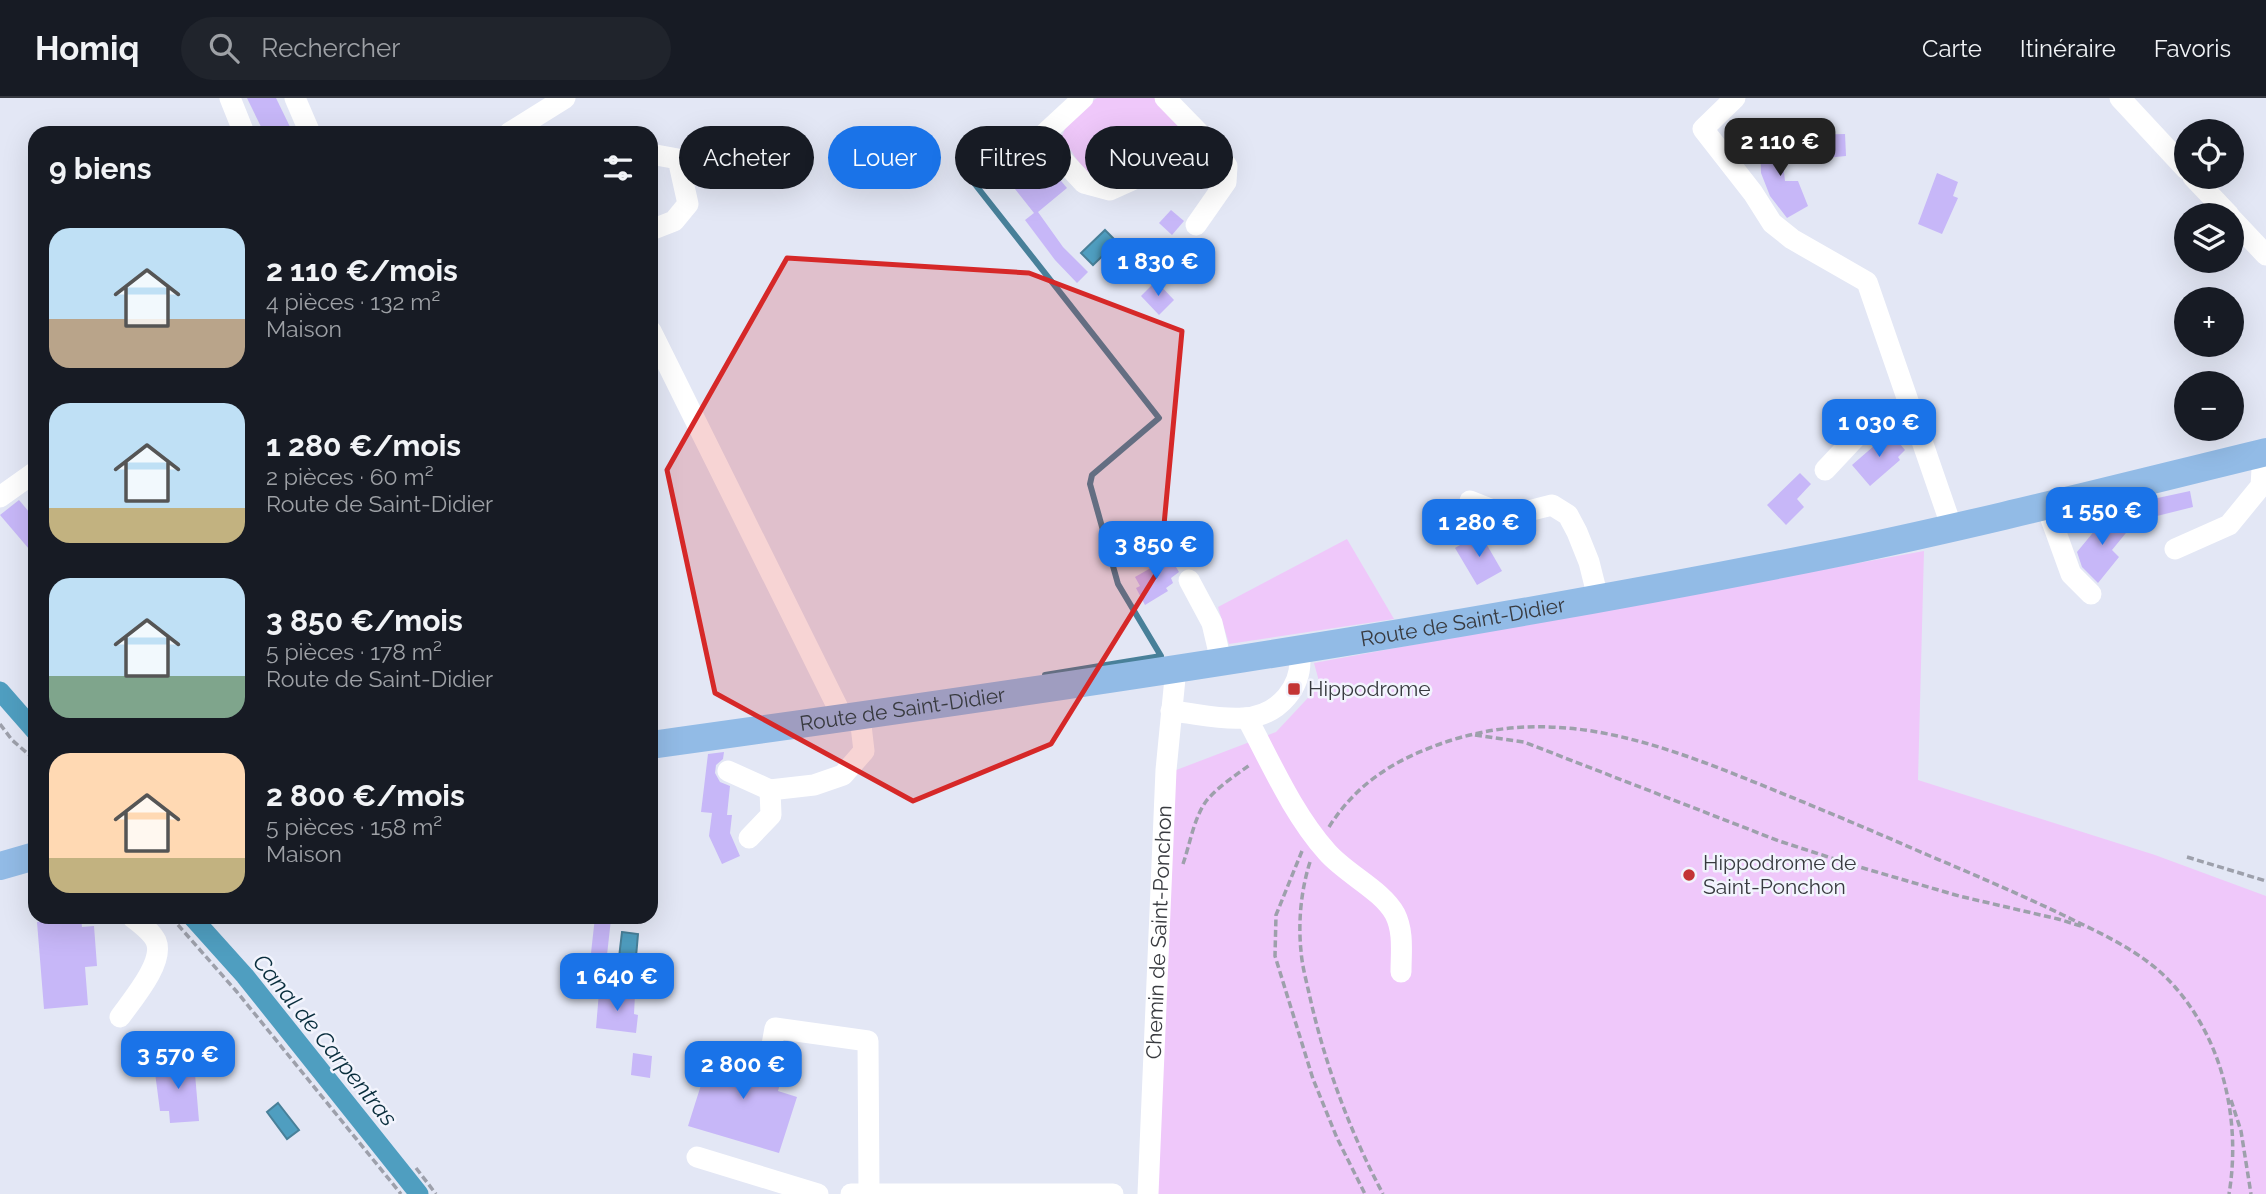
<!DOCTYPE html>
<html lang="fr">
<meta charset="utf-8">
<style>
:root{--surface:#171b24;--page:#20242c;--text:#f1f3f6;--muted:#9ea1a6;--line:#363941;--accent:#1a73e8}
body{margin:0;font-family:Raleway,sans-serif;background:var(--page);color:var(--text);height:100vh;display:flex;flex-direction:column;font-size:26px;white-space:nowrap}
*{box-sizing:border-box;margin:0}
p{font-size:23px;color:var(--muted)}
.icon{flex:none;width:38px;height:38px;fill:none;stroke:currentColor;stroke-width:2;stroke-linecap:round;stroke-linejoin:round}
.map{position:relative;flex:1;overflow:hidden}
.details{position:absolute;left:28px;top:28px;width:630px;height:798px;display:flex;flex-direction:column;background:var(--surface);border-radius:21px;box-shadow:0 7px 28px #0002}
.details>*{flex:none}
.top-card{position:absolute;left:679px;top:28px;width:665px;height:63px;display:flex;gap:14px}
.buttons{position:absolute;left:2174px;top:21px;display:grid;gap:14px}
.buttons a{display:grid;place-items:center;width:70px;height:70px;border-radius:50%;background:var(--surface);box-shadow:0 7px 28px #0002;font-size:35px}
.price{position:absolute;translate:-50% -60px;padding:0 16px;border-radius:14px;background:var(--accent);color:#fff;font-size:23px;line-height:46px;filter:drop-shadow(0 2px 4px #0008)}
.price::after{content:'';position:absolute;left:50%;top:42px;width:21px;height:16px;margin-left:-10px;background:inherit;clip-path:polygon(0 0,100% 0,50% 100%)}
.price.selected{background:#222;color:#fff}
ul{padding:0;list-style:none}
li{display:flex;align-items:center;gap:21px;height:175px;padding:0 21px}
li span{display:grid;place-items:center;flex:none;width:196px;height:140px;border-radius:21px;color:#555}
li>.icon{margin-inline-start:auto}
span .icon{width:84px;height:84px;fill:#fffc;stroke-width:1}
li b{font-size:30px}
h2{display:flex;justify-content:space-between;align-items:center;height:84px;padding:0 21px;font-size:30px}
.chip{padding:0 24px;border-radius:32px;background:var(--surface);box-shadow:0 7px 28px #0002;font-size:24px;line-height:63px}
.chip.selected{background:var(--accent);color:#fff}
header{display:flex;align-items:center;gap:42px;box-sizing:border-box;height:98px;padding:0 35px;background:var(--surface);border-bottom:2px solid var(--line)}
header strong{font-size:33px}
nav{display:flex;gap:38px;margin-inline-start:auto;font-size:24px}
.search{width:490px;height:63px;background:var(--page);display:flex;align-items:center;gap:18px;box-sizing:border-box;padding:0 24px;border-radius:38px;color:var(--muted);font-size:26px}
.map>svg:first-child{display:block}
</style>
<header>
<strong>Homiq</strong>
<div class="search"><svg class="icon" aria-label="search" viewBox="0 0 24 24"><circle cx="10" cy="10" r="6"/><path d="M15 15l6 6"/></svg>Rechercher</div>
<nav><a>Carte</a><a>Itinéraire</a><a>Favoris</a></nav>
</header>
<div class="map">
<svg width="2266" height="1096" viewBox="0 0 2266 1096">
<rect width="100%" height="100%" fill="#e3e7f5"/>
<g fill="#efc8fa">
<path d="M1097 0H1157L1193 43C1171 56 1117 93 1092 77 1080 70 1070 50 1062 38L1069 22Z"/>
<path d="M1347 441 1394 521 1229 546 1218 509Z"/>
<path d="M1924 453 1918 682 2155 757 2266 798V1096H1156L1171 674 1276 634 1320 587 1314 565Z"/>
</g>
<g fill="#4f9ec0" stroke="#488099" stroke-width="2">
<path d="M1105 132 1117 144 1093 167 1081 155Z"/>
<path d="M622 834 638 836 635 870 618 868Z"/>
<path d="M278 1005 299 1032 287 1041 267 1014Z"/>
</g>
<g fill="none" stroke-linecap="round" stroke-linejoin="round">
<path stroke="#488099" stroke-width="6" d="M974 85 1159 320 1092 377 1090 386 1118 486 1161 558 1045 577"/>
<g stroke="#4f9ec0" stroke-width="19">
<path d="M0 593 35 633"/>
<path d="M192 819 245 878 419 1096"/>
</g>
</g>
<g fill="#c7b7f8">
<path d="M247 0H276L293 35H264Z"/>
<path d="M1845 36 1846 58 1815 61 1801 37Z"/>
<path d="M1760 39H1780L1785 83H1798L1808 108 1787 120 1770 98 1761 75Z"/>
<path d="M1035 52 1067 90 1038 114 1063 149 1088 174 1077 185 1055 162 1025 122 1034 115 1011 86 1029 73 1022 63Z"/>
<path d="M1937 75 1958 84 1953 98 1958 100 1942 136 1918 126Z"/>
<path d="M1171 112 1184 123 1172 137 1159 125Z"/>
<path d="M1156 183 1174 202 1159 217 1141 198Z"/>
<path d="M1890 334 1905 352 1898 359 1900 362 1870 388 1852 367Z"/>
<path d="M1800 375 1811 386 1797 401 1804 409 1786 427 1767 407Z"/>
<path d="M2190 393 2193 409 2157 418 2153 401Z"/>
<path d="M19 402 35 421V458L0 417Z"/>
<path d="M2110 414 2130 430 2112 452 2119 459 2098 485 2082 469 2077 454Z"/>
<path d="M1480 435 1502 473 1477 487 1455 450Z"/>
<path d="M1170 459 1179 474 1171 480 1173 485 1166 490 1168 493 1145 507 1136 490 1140 488 1135 479Z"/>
<path d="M724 654 723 661 716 667 715 675 720 684 730 688 727 717H732L730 735 740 758 722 766 709 738 712 715 701 714 708 656Z"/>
<path d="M595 819 611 821 606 866 590 864Z"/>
<path d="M81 820 82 829 94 828 97 868 85 869 88 907 44 911 37 824Z"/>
<path d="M599 894 635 897 634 916 638 917 636 935 596 930Z"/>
<path d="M714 946 757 959 761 968 767 971 774 970 780 966 785 967 778 993 797 999 779 1055 688 1028Z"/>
<path d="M633 955 652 958 650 980 631 977Z"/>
<path d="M194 964 199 1023 170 1025 169 1013H160L154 967Z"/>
</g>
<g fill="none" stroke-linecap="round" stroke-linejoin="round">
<g stroke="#9da0ab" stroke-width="3.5" stroke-dasharray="7 3.5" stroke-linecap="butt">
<path d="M0 626 12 642 35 662"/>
<path d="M1475 637 1524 644 1779 743 1856 768 1959 798 2058 821 2084 829"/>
<path d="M1329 729C1353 691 1386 667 1427 651 1544 603 1648 641 1759 686 1816 709 1873 733 1930 758 1975 777 2019 796 2063 817 2102 836 2146 855 2175 889 2224 945 2241 1024 2229 1096"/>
<path d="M1302 753 1276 817 1275 858 1313 981 1337 1040 1365 1096"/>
<path d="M2187 759 2266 783"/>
<path d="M1310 764C1301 792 1298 824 1301 853 1302 867 1306 882 1309 895 1324 964 1350 1034 1383 1096"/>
<path d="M1183 766C1190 746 1194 719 1207 702 1219 688 1236 677 1251 666"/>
<path d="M171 819 237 894 401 1096"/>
<path d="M2231 1002 2241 1033 2251 1096"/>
<path d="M416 1070 436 1096"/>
</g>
<g stroke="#fff" stroke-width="21">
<path d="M230 0 244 35"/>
<path d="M295 0 310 35"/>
<path d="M1083 0 1041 39 1084 85 1110 92 1190 56 1205 41 1165 0"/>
<path d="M1735 0 1703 31 1753 95 1772 125 1792 141 1867 184 1952 430"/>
<path d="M2120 0 2186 71"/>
<path d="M509 35 565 0"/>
<path d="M2193 79 2229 117"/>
<path d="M2231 120 2266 157"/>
<path d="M1196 127 1226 84 1227 68 1205 41"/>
<path d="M651 132 674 123 688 106 678 61 656 57"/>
<path d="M651 233 844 622"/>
<path d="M1825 372 1870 324 1891 313 1912 320"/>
<path d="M0 399 35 374"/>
<path d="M1470 403 1508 418 1552 407 1568 417 1577 434 1589 464 1598 500"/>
<path d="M2046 407 2071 476 2091 496"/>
<path d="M2175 451 2229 427 2261 388 2263 355"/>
<path d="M1189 482 1212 525 1221 563"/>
<path d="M1171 613C1194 615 1220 622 1243 620 1279 618 1305 588 1299 552"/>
<path d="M1247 620C1271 665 1293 716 1327 754 1346 776 1382 792 1395 816 1404 834 1401 854 1401 874"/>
<path d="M728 673 770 692"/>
<path d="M749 740 771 717 770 692 814 687 843 677 864 653 860 619"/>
<path d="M120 919C132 902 165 864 156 843 152 834 140 825 132 819"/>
<path d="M770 958 775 930 868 943 869 1095"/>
<path d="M697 1059 818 1096"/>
<path d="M851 1096H1113"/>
<path id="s1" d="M1148 1096 1166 672 1176 570"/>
</g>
<g stroke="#92bbe6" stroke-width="28">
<path id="s2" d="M651 647C1046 592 1441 535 1832 456 1978 426 2122 389 2266 354"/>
<path d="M0 768 35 758"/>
</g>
</g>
<path fill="#d62828" fill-opacity="0.2" stroke="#d62828" stroke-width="5" stroke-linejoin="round" d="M787 160 1029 175 1182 233 1160 470 1051 646 913 703 715 595 667 372Z"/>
<g fill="#c33435" stroke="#f2f4fd" stroke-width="2.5">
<rect x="1287" y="584" width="14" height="14" rx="3.5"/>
<circle cx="1689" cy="777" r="7"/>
</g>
<g text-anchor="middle" stroke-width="5" stroke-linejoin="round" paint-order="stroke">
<g font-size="21" fill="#383a3f" stroke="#f2f4fd">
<text dy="7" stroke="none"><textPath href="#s2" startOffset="821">Route de Saint-Didier</textPath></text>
<text dy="7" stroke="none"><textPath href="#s2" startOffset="254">Route de Saint-Didier</textPath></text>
<text dy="7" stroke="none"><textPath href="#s1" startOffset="262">Chemin de Saint-Ponchon</textPath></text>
</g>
<g font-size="21" fill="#383a3f" stroke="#f2f4fd" text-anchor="start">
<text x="1308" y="598">Hippodrome</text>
<text x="1703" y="772">Hippodrome de<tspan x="1703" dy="24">Saint-Ponchon</tspan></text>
</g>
<g font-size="23" font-style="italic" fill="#082d3c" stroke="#f2f4fd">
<text transform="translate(325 942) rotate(51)" y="8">Canal de Carpentras</text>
</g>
</g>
</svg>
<div class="buttons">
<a><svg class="icon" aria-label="locate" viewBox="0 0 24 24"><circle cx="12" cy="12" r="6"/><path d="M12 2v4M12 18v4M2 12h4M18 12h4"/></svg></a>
<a><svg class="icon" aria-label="layers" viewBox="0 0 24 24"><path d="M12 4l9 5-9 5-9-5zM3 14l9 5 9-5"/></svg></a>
<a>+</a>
<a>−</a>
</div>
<b class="price selected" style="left:1780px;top:80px">2 110 €</b>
<b class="price" style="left:1158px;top:200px">1 830 €</b>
<b class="price" style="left:1879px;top:361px">1 030 €</b>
<b class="price" style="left:2102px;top:449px">1 550 €</b>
<b class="price" style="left:1479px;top:461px">1 280 €</b>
<b class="price" style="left:1156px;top:483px">3 850 €</b>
<b class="price" style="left:617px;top:915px">1 640 €</b>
<b class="price" style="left:178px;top:993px">3 570 €</b>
<b class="price" style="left:743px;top:1003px">2 800 €</b>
<div class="top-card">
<a class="chip">Acheter</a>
<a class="chip selected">Louer</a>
<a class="chip">Filtres</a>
<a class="chip">Nouveau</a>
</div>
<section class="details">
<h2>9 biens<svg class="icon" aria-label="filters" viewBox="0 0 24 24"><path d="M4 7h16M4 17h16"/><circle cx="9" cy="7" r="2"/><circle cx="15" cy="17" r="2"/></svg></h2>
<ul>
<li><span style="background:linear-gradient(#bfe0f5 65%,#b9a48a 0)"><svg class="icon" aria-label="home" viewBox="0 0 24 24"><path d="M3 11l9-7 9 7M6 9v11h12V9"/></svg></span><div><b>2 110 €/mois</b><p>4 pièces · 132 m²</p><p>Maison</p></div></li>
<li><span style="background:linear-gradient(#bfe0f5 75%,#c2b280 0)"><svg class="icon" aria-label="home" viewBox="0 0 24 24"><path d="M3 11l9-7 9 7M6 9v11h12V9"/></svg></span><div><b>1 280 €/mois</b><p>2 pièces · 60 m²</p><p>Route de Saint-Didier</p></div></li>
<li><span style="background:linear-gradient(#bfe0f5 70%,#7fa58c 0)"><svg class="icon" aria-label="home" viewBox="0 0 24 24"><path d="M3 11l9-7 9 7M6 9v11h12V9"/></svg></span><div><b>3 850 €/mois</b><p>5 pièces · 178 m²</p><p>Route de Saint-Didier</p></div></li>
<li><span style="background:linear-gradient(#ffd9b3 75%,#c2b280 0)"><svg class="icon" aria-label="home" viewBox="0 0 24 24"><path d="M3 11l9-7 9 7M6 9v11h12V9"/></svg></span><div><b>2 800 €/mois</b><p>5 pièces · 158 m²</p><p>Maison</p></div></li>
</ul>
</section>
</div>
